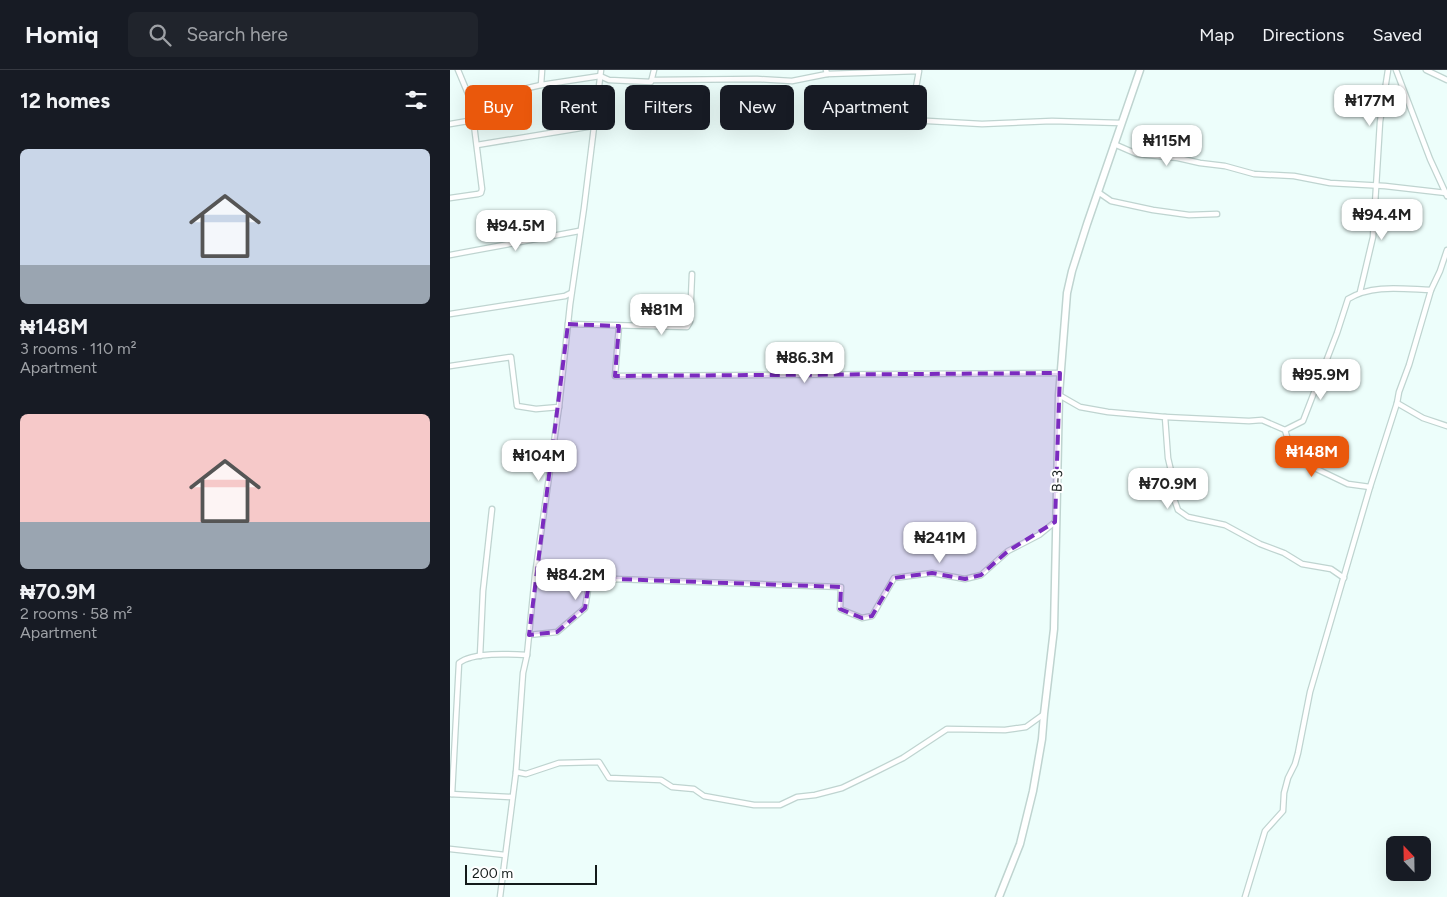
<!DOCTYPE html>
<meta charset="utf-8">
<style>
:root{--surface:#171b24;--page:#20242c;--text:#f1f3f6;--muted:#9ea1a6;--line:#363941;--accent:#ea580c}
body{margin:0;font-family:Figtree,sans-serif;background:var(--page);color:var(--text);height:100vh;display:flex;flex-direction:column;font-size:19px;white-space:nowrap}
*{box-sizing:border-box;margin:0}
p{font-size:16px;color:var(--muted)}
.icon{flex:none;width:28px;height:28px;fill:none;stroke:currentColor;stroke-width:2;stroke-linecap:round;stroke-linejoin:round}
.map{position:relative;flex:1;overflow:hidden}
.drawer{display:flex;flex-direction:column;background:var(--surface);width:450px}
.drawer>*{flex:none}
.top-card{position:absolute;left:15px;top:15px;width:475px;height:45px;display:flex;gap:10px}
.needle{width:32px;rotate:338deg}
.controls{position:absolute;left:936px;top:766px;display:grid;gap:10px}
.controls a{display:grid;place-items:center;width:45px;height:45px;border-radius:8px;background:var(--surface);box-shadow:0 5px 20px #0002;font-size:25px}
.scale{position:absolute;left:15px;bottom:12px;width:132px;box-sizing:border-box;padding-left:5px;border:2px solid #141b1a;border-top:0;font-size:14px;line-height:18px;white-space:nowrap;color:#141b1a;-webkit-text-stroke:4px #fff;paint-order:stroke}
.price{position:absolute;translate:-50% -42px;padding:0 11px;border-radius:10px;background:#fff;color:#222;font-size:16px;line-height:32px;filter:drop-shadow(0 1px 2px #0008)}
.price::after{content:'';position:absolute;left:50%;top:30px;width:15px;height:11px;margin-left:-8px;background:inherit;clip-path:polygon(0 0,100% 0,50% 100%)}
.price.current{background:var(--accent);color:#fff}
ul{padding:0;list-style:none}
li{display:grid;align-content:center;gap:10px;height:265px;padding:0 20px}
li span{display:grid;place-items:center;height:155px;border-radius:8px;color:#555}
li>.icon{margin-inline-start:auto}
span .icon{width:90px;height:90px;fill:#fffc;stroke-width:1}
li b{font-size:21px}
h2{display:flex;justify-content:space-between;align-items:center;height:60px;padding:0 20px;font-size:21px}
.pill{padding:0 18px;border-radius:8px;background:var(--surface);box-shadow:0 5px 20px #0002;font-size:18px;line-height:45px}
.pill.current{background:var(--accent);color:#fff}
header{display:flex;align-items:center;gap:30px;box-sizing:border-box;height:70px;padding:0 25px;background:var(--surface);border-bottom:1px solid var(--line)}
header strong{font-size:24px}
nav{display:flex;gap:28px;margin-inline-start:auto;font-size:18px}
.search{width:350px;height:45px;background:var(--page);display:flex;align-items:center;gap:12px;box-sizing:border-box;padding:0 18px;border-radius:8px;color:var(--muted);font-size:19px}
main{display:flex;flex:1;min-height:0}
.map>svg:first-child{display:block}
</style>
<header>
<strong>Homiq</strong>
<div class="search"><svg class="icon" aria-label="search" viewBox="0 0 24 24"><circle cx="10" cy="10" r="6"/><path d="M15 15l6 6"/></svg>Search here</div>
<nav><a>Map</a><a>Directions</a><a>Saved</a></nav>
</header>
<main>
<section class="drawer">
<h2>12 homes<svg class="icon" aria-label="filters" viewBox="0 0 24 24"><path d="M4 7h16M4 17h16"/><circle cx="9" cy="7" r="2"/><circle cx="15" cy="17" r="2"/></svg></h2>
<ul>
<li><span style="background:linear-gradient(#c9d6e8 75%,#9aa5b1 0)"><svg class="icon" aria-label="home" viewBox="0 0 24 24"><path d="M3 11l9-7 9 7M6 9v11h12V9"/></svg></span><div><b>₦148M</b><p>3 rooms · 110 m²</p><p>Apartment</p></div></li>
<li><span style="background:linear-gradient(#f6c9c9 70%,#9aa5b1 0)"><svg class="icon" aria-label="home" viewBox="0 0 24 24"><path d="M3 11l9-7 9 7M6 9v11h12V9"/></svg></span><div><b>₦70.9M</b><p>2 rooms · 58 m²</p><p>Apartment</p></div></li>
</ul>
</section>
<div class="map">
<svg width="997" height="827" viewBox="0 0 997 827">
<rect width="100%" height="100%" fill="#edfefb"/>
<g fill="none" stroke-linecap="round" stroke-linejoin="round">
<defs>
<g id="minor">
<path d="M376 0 377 4 469 1 460 50 532 54 602 51 671 53"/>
<path d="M946 0 980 89 997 126"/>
<path d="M976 0 997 10"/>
<path d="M203 10 307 9 342 11 377 4"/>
<path d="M91 15 92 0"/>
<path d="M21 31 91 15 150 6 159 10 201 12 204 0"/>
<path d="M0 54 24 50"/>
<path d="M664 74 687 84 728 88 750 93 775 96 804 104 844 106 880 113 935 116 996 123"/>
<path d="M27 75 143 56"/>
<path d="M648 122 661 131 703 140 739 145 767 144"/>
<path d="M0 128 28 124 31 123 32 119 21 31 8 0"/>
<path d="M0 185 129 161"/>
<path d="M910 222 923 167 930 52 938 0"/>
<path d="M0 244 115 226 121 223"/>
<path d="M118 254 237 257 240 252 242 204"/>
<path d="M169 256 165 306 610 303"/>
<path d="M0 296 61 287 67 336 86 339 109 337"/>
<path d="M609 325 630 337 658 342 715 347 718 388 722 405V423L728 440 738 447 775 455 810 474 834 483 852 494 881 499 894 508"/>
<path d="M947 333 973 348 997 356"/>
<path d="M715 347 799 351 812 350 835 360 853 351 887 263 898 229C922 214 953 219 981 220"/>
<path d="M835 360 841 380 852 392 898 414 920 417"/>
<path d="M79 565 107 562 135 538 139 514 165 509 391 517 390 539 412 548 422 546 444 508 482 503 515 509 531 505 558 481 589 465 605 452"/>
<path d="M30 586 33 521 42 439"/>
<path d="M66 702 76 704 109 693 149 692 159 708 211 710 222 717 244 719 254 726 304 735H330L347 727 365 725 392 718 421 704 453 688 497 659 555 660 576 657 594 644"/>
<path d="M0 724 61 727"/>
<path d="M2 724 9 593C23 582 59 584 77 585"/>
<path d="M0 779 55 785"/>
<path d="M50 827 66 702 73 603 77 585 85 505 109 337 120 235 134 138 151 0"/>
<path d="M795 827 815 761 833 741 834 723 838 708 845 694 848 683 860 622 920 417 947 333 949 322 959 295 981 220 990 201 997 180"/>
</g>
<path id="secondary" d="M549 827 570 774 583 721 592 669 594 644 604 559 609 325 617 223 622 201 637 154 690 0"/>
</defs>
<use href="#minor" stroke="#bfd4d0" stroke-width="7"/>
<use href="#secondary" stroke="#bfd4d0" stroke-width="9"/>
<use href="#minor" stroke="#fff" stroke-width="4.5"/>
<use href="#secondary" stroke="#fff" stroke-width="6"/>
</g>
<path fill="#7b2cbf" fill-opacity="0.2" stroke="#7b2cbf" stroke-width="4" stroke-dasharray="10 6" stroke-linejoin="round" d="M118 254 169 256 165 306 610 303 605 452 558 481 531 505 515 509 482 503 444 508 422 546 412 548 390 539 391 517 165 509 139 514 135 538 107 562 79 565Z"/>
<g text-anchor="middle" stroke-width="4" stroke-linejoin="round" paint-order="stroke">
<g font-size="14" fill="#141b1a" stroke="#fff">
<text transform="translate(607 411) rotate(-88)" y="5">B-3</text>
</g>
</g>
</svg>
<div class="controls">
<a><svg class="needle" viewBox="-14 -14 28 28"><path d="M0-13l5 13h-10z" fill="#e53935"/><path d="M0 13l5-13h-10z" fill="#9ea1a6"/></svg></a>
</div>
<div class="scale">200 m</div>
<b class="price" style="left:920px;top:57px">₦177M</b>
<b class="price" style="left:717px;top:97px">₦115M</b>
<b class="price" style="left:932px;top:171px">₦94.4M</b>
<b class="price" style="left:66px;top:182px">₦94.5M</b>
<b class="price" style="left:212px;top:266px">₦81M</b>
<b class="price" style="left:355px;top:314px">₦86.3M</b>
<b class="price" style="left:871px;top:331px">₦95.9M</b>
<b class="price current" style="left:862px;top:408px">₦148M</b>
<b class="price" style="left:89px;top:412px">₦104M</b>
<b class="price" style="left:718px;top:440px">₦70.9M</b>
<b class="price" style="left:490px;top:494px">₦241M</b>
<b class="price" style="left:126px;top:531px">₦84.2M</b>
<div class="top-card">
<a class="pill current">Buy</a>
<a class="pill">Rent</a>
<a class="pill">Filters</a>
<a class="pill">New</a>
<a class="pill">Apartment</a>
</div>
</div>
</main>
